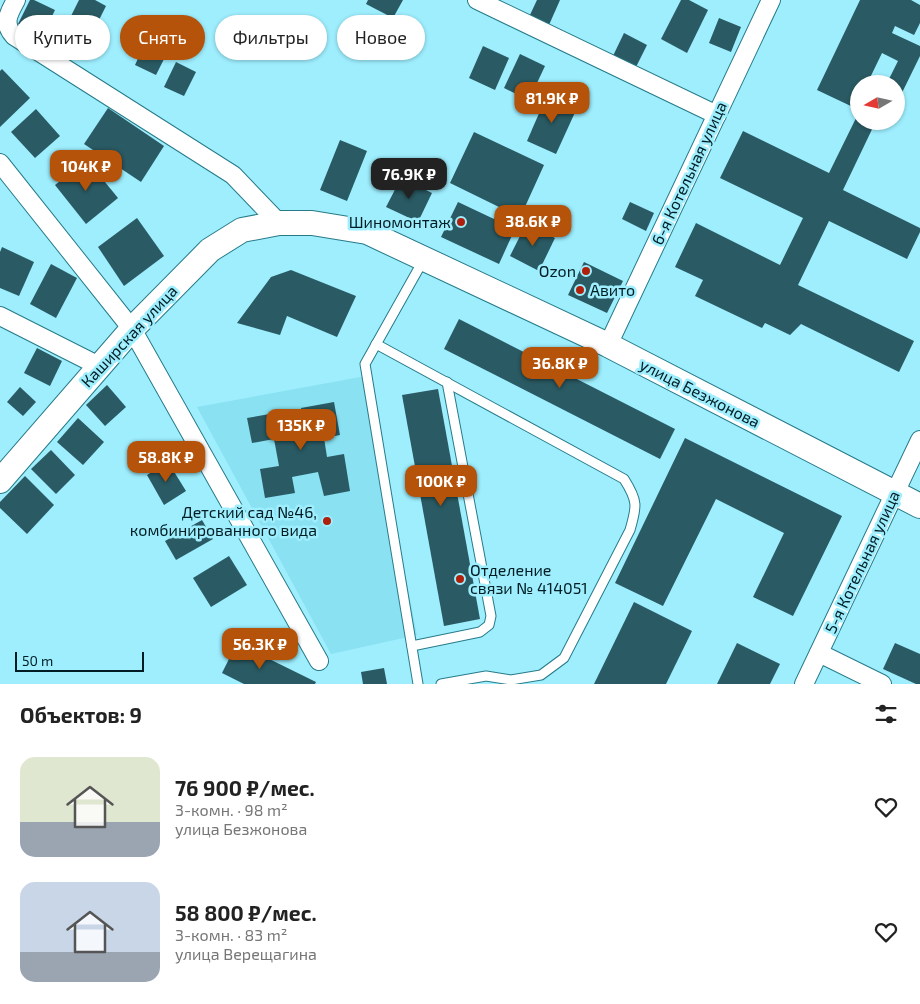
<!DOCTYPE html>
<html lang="ru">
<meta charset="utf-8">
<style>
:root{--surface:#fff;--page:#f2f2f2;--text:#222;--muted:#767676;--accent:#b45309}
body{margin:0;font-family:"Exo 2",sans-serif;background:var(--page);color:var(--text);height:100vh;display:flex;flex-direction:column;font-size:19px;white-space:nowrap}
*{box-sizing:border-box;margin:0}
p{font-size:16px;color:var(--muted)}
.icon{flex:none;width:28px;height:28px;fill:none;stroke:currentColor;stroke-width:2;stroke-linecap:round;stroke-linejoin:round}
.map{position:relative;height:684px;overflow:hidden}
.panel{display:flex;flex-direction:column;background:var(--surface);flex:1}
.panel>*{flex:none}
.top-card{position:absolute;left:15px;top:15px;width:500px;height:45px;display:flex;gap:10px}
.needle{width:32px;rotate:261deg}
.buttons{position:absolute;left:850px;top:75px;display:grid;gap:10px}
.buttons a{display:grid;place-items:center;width:55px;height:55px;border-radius:50%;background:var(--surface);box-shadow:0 1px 4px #0004;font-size:25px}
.scale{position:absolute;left:15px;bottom:12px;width:129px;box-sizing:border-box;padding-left:5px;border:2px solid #001d23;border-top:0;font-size:14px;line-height:18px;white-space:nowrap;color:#001d23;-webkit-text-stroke:4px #9eeefe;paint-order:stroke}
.price{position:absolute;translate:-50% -42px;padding:0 11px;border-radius:10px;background:var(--accent);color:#fff;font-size:16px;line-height:32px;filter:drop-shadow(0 1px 2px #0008)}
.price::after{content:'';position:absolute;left:50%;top:30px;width:15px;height:11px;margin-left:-8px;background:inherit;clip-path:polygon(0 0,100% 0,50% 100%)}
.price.on{background:#222;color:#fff}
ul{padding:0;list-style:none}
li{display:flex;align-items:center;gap:15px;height:125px;padding:0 20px}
li span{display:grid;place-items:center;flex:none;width:140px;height:100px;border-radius:15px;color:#555}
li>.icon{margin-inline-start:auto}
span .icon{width:60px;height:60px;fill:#fffc;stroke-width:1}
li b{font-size:21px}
h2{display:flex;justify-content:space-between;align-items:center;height:60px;padding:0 20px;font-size:21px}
.chip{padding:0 18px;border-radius:22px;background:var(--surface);box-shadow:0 1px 4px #0004;font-size:18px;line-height:45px}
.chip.on{background:var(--accent);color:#fff}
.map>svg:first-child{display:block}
</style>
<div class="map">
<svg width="920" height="684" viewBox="0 0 920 684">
<rect width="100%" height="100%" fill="#9eeefe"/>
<path fill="#89e1f1" d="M366 376 417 635 331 654 197 407Z"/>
<g fill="#2a5a63">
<path d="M30 0H34L55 10 43 35 18 24Z"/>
<path d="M79 0H95L106 6 94 30 70 18Z"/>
<path d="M368 0H403L393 18 366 4Z"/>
<path d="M537 0H560L549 25 529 17Z"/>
<path d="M681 0H689L708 10 687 53 661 39Z"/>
<path d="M860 0H911L920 5V23L914 35 895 26 892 33 920 46V56L896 105V84H873L876 76 888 81 898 61 882 53 867 84H859V101L855 108 817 90Z"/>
<path d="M719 18 741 27 731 52 709 43Z"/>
<path d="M624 33 647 45 635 69 612 58Z"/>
<path d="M147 39 169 49 156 75 135 65Z"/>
<path d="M483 46 509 58 495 90 469 78Z"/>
<path d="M520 54 545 66 529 100 504 88Z"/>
<path d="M176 62 196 72 184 96 164 87Z"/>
<path d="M2 69 30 98 0 127V71Z"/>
<path d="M547 95 577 108 556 154 527 141Z"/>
<path d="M108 108 164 146 141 182 84 144Z"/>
<path d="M36 109 60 136 35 158 11 132Z"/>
<path d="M859 112V121H876L843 190 920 228V232L907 259 829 221 798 285 914 341 899 372 801 324 790 335 765 323 762 328 695 296 703 280 675 267 696 223 780 265 803 218 720 178 743 131 829 173Z"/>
<path d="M474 132 544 165 499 264 441 237 458 202 494 219 499 207 450 183Z"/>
<path d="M340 140 367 151 347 201 320 190Z"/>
<path d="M87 160 118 198 86 224 55 185Z"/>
<path d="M401 178 432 193 418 222 386 207Z"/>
<path d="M630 202 654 213 646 231 622 219Z"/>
<path d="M137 218 164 256 124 286 98 247Z"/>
<path d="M526 224 555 238 539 271 510 256Z"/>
<path d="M2 247 34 262 19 296 0 288V252Z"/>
<path d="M584 262 623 281 607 313 568 295Z"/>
<path d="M51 264 77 278 56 318 30 304Z"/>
<path d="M291 270 356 296 337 337 287 316 280 335 237 323 271 277Z"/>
<path d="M459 319 675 429 660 459 444 349Z"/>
<path d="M37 348 62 361 50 386 24 373Z"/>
<path d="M107 385 126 407 105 426 86 405Z"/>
<path d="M20 387 36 402 23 416 7 402Z"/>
<path d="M438 389 480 619 444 626 402 395Z"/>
<path d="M334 402 340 435 324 438 327 457 344 454 350 491 324 496 318 472 292 477 295 493 265 498 260 469 279 466 274 439 252 443 247 418 281 412 284 429 305 426 301 408Z"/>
<path d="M78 418 104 442 83 465 57 442Z"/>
<path d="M685 438 842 516 793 616 753 597 784 533 716 499 663 606 615 583Z"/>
<path d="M51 450 75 475 56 494 31 469Z"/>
<path d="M168 462 186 491 164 505 147 475Z"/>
<path d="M25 476 54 505 27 534 0 508V502Z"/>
<path d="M202 520 213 539 176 560 165 541Z"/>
<path d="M229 556 247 585 211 607 193 578Z"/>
<path d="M634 602 692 631 666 684H594Z"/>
<path d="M237 643 316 682 315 684H244L222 673Z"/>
<path d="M737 643 780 664 770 684H717Z"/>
<path d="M895 643 920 654V684H916L883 669Z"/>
<path d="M384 668 387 684H363L361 672Z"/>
</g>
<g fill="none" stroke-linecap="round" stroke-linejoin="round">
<defs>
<g id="lane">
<path d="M376 344 624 479C638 501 637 506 630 530L564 658 541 675 511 680 486 676 441 684"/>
<path d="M412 646 480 632 489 625 491 616 447 382"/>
<path d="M418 684 365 364 424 259"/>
</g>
<g id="street">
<path d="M16 0C9 13 2 23 14 36L233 175 279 223"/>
<path d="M477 0 717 115"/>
<path d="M0 163 132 329 319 661"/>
<path d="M0 316 99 366"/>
<path d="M608 345 771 0"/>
<path d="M819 653 882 684"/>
<path d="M804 684 920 440"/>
</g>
<path id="secondary" d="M0 481 132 329 210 250 242 230 279 223H312L367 232 608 345 920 506"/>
</defs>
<use href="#lane" stroke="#277b89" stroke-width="11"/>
<use href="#street" stroke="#277b89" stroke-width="20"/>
<use href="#secondary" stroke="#277b89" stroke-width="26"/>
<use href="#lane" stroke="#fff" stroke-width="9"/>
<use href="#street" stroke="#fff" stroke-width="18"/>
<use href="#secondary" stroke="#fff" stroke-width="24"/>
</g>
<g fill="#ae1f0c" stroke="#9eeefe" stroke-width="2">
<circle cx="461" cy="222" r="5"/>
<circle cx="586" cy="271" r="5"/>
<circle cx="580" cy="290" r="5"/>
<circle cx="327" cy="521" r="5"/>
<circle cx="460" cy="579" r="5"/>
</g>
<g text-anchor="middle" stroke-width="5" stroke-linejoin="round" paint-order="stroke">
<g font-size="16" fill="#001d23" stroke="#9eeefe">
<text transform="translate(689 173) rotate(-65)" y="6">6-я Котельная улица</text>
<text transform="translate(129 336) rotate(-47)" y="6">Каширская улица</text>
<text transform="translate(700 393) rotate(27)" y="6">улица Безжонова</text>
<text transform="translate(862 562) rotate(-65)" y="6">5-я Котельная улица</text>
</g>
<g font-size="16" fill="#001d23" stroke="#9eeefe" text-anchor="end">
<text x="451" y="228">Шиномонтаж</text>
<text x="576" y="277">Ozon</text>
<text x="590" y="296" text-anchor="start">Авито</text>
<text x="317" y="518">Детский сад №46,<tspan x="317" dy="18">комбинированного вида</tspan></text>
<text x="470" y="576" text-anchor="start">Отделение<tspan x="470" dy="18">связи № 414051</tspan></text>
</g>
</g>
</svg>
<div class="buttons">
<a><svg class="needle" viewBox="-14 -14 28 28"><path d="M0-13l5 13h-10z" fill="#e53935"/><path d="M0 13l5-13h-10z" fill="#767676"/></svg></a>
</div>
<div class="scale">50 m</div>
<b class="price" style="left:552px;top:124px">81.9K ₽</b>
<b class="price" style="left:86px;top:192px">104K ₽</b>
<b class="price on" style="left:409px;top:200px">76.9K ₽</b>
<b class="price" style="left:533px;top:247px">38.6K ₽</b>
<b class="price" style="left:560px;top:389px">36.8K ₽</b>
<b class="price" style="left:301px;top:451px">135K ₽</b>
<b class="price" style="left:166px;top:483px">58.8K ₽</b>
<b class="price" style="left:441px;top:507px">100K ₽</b>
<b class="price" style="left:260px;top:670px">56.3K ₽</b>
<div class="top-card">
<a class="chip">Купить</a>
<a class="chip on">Снять</a>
<a class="chip">Фильтры</a>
<a class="chip">Новое</a>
</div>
</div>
<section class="panel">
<h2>Объектов: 9<svg class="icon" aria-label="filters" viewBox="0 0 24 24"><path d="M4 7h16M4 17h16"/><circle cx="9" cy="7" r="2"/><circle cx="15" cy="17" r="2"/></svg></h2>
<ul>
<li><span style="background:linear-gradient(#dfe7d0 65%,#9aa5b1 0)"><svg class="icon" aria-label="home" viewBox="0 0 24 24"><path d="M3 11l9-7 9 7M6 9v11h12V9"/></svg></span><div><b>76 900 ₽/мес.</b><p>3-комн. · 98 m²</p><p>улица Безжонова</p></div><svg class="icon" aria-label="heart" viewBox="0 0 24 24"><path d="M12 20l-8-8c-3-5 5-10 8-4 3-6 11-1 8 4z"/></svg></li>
<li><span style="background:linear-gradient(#c9d6e8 70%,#9aa5b1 0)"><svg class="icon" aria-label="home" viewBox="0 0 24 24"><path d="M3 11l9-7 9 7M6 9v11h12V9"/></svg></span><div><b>58 800 ₽/мес.</b><p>3-комн. · 83 m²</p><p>улица Верещагина</p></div><svg class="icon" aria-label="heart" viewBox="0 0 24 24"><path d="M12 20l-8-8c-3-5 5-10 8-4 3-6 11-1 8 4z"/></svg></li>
</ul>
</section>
